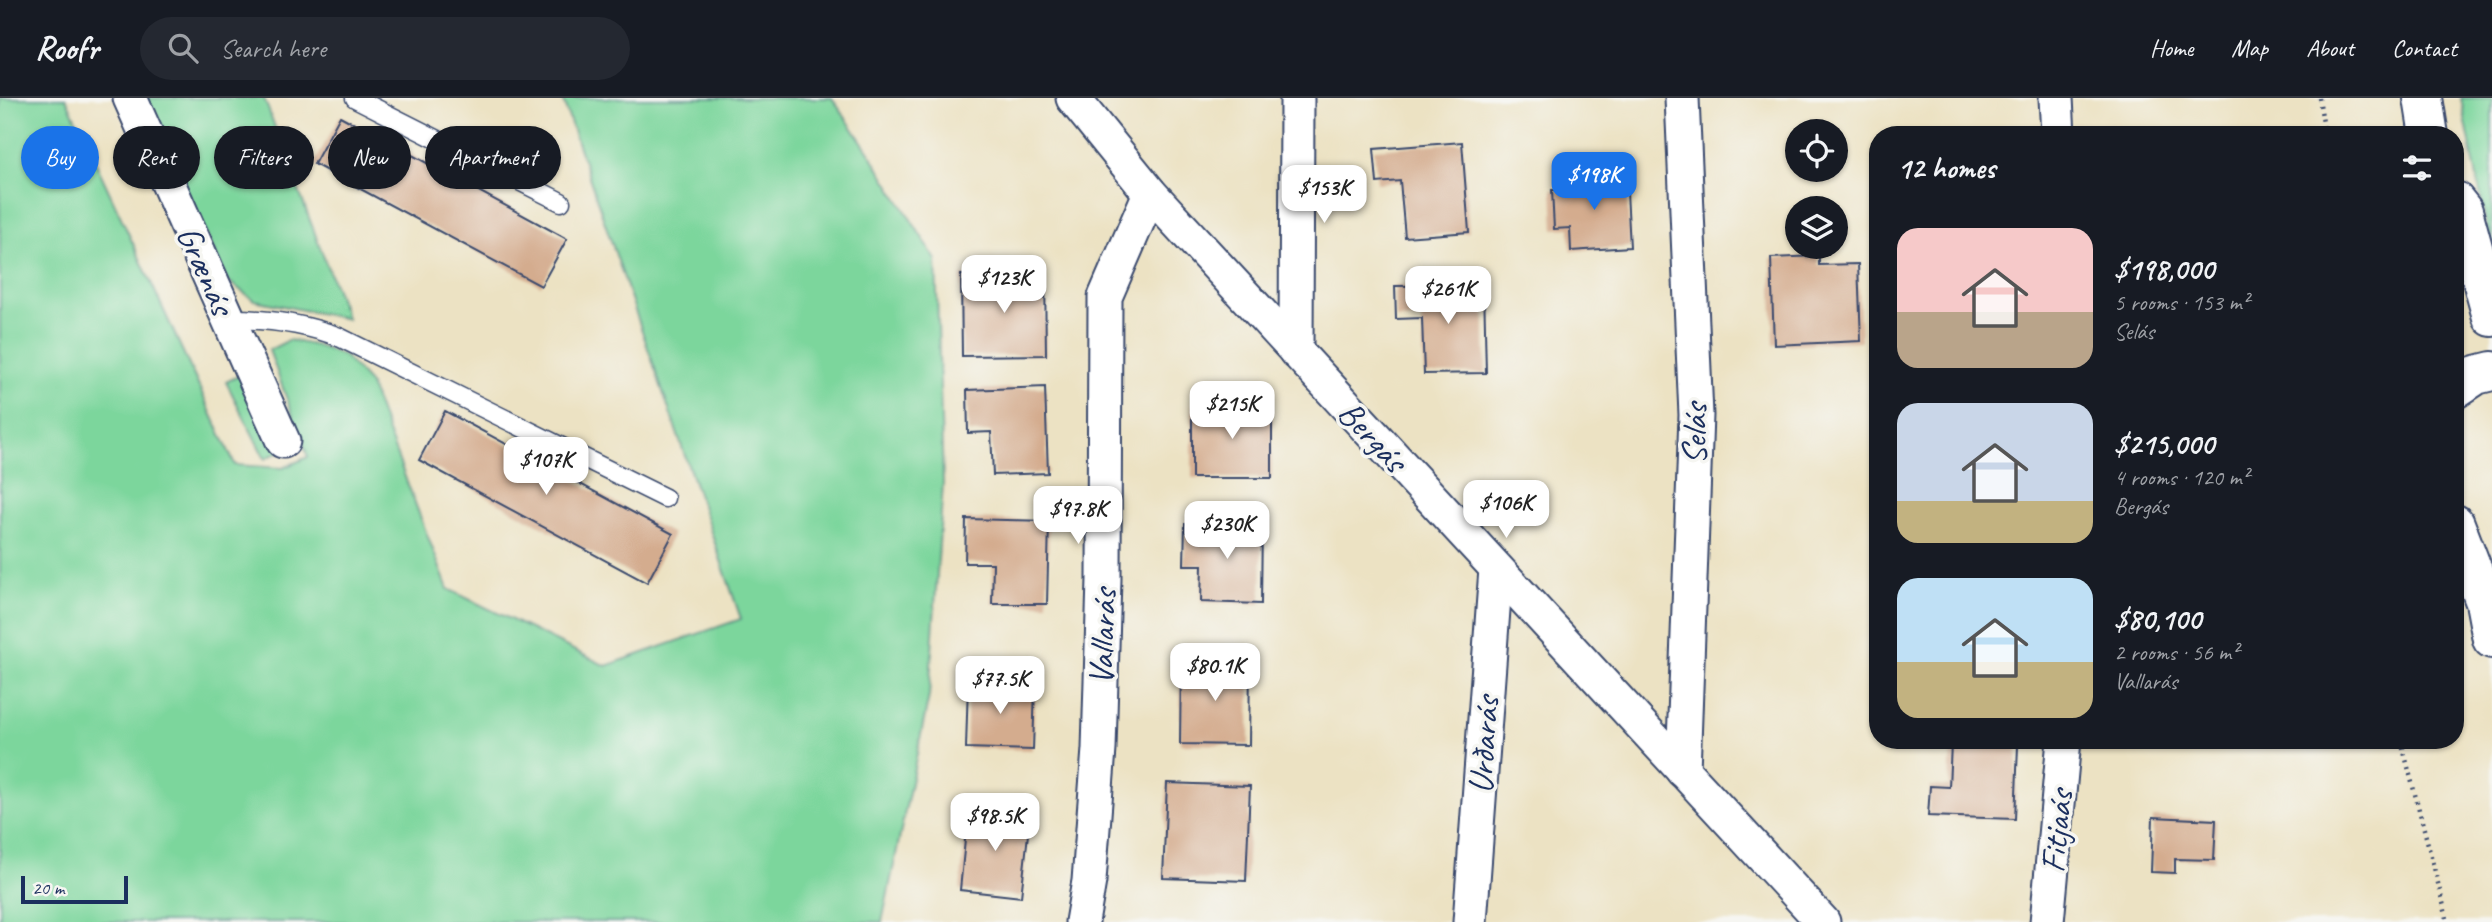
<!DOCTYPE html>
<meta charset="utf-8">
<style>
:root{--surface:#171b24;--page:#242831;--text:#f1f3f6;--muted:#9ea1a6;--line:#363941;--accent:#1a73e8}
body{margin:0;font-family:Caveat,sans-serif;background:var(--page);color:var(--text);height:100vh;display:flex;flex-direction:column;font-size:26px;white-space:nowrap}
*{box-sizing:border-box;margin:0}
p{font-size:23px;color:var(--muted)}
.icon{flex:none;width:38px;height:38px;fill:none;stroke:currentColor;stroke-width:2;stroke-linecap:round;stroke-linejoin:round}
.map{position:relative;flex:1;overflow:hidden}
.drawer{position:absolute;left:1869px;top:28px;width:595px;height:623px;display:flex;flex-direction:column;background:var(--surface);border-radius:28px;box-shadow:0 2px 5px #0004}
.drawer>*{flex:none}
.hud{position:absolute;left:21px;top:28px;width:665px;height:63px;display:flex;gap:14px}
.tools{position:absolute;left:1785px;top:21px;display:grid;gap:14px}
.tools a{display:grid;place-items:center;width:63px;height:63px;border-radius:50%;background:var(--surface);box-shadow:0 2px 5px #0004;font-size:35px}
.scale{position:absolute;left:21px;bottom:18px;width:107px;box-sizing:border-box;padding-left:7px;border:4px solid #1b2f5e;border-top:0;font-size:19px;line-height:24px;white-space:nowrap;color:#1b2f5e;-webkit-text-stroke:5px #f6f6f2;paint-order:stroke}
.price{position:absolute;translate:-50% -60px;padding:0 16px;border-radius:14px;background:#fff;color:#222;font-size:23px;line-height:46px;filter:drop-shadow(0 2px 4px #0008)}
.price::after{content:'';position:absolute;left:50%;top:42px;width:21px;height:16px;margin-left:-10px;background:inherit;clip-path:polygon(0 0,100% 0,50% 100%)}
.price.active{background:var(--accent);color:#fff}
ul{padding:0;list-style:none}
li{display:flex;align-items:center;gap:21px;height:175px;padding:0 28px}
li span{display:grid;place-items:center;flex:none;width:196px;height:140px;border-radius:21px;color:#555}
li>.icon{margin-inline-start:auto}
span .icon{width:84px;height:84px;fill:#fffc;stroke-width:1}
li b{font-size:30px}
h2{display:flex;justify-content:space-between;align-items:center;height:84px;padding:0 28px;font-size:30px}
.pill{padding:0 24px;border-radius:32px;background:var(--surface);box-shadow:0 2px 5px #0004;font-size:24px;line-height:63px}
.pill.active{background:var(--accent);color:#fff}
header{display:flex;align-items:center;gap:42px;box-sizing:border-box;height:98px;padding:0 35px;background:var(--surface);border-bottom:2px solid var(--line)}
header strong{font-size:33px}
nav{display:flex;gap:38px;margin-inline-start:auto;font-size:24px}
.search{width:490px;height:63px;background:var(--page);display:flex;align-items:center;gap:18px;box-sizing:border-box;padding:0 24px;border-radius:38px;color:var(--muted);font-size:26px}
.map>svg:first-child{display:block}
</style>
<header>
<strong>Roofr</strong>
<div class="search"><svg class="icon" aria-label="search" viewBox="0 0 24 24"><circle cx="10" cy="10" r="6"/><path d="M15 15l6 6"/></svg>Search here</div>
<nav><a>Home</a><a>Map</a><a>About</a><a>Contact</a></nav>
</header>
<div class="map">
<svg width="2492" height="824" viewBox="0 0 2492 824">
<rect width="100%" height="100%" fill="#f6f6f2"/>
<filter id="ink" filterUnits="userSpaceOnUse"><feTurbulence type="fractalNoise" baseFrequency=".0143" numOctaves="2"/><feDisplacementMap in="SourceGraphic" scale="14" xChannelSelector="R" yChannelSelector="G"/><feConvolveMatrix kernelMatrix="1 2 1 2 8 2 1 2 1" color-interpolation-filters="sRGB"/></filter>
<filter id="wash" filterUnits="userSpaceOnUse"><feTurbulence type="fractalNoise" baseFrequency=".00686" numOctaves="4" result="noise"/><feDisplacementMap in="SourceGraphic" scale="28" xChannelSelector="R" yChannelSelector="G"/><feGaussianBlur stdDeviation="1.57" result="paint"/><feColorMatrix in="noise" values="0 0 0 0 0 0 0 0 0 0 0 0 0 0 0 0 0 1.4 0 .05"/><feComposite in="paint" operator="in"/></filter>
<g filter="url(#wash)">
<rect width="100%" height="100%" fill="#ece2c3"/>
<g fill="#7cd69c" stroke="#4c827d" stroke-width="2">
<path d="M0 0H66L235 367 283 370 308 359 269 252 289 242 318 248 344 258 369 285 448 491 606 568 741 521 562 0H832L869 54 936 162 943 385 929 598 882 824H0Z"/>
<path d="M143 0H264L347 221 254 202 227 182Z"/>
<path d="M2461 0H2492V148L2490 144Z"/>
<path d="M254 270 294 346 265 361 226 284Z"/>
</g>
<g id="blocks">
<g fill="#d4ac8e">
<path d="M340 18 567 141 541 188 314 66Z"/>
<path d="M1462 44 1469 134 1405 139 1400 83 1377 85 1374 51Z"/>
<path d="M1626 76 1630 149 1571 153 1570 130 1554 131 1552 92H1568L1567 80Z"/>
<path d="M1819 158V167L1858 166 1861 243 1774 247 1771 160Z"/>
<path d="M1045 175 1046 257 962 258 961 177Z"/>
<path d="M1484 187 1486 275 1424 276 1422 220 1396 221 1395 188Z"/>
<path d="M1045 289 1048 375 993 377 991 334 968 335 967 292Z"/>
<path d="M1272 306V380H1192V307Z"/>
<path d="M445 313 673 436 647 485 419 362Z"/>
<path d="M966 421 1049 423 1047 506H992L993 465H965Z"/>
<path d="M1185 426 1262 427 1261 506 1201 504 1202 467H1184Z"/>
<path d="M1181 562 1250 563 1249 647 1180 646Z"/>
<path d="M968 585 1035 587 1033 652 966 650Z"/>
<path d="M2172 642H2235V647L2172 646Z"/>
<path d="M1951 646 2018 648 2015 721 1928 718 1930 688 1949 689Z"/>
<path d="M1167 685 1250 688 1246 783 1163 780Z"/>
<path d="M968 712 1030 718 1021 799 960 792Z"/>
<path d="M2153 719 2216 722 2214 762 2175 761V775L2151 774Z"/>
</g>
</g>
</g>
<g filter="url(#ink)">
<use href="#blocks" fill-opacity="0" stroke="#3a4a6d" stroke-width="2"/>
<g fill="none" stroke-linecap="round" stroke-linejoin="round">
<defs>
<g id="lane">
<path d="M355 0 561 104"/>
<path d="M229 221C267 221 303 225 339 239L665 400"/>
</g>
<g id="street">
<path d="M130 0 283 343"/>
<path d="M1073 0 1150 95 1823 824"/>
<path d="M1682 0 1696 317 1683 673"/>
<path d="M2056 0 2058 37"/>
<path d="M1296 254 1297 0"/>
<path d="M1082 824 1089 783 1099 651 1104 481 1105 199 1150 95"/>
<path d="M1470 824 1496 471"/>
<path d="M2047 824 2064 642"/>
</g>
<g id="secondary">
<path d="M2423 0 2429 37"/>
<path d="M2455 103 2463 113 2492 219"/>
<path d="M2455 291 2476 277 2492 273"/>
<path d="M2455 426 2485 504 2492 541"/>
</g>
</defs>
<use href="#lane" stroke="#3a4a6d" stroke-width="21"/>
<use href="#street" stroke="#3a4a6d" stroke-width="37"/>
<use href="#secondary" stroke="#3a4a6d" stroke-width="42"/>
<g stroke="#3a4a6d" stroke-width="4.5" stroke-dasharray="2 5" stroke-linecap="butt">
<path d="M2319 0 2325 37"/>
<path d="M2401 642 2448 824"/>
</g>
<use href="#lane" stroke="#fff" stroke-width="18"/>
<use href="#street" stroke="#fff" stroke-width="33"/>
<use href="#secondary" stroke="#fff" stroke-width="38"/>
</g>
</g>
<g text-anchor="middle" stroke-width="7" stroke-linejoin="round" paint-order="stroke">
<g font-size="35" fill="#1b2f5e" stroke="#f6f6f2">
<text transform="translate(206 172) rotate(66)" y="12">Grænás</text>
<text transform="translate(1694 336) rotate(-89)" y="12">Selás</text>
<text transform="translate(1373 338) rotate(47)" y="12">Bergás</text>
<text transform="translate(1102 539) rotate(-88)" y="12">Vallarás</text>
<text transform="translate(1483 647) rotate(-86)" y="12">Urðarás</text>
<text transform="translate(2056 733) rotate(-84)" y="12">Fitjaás</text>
</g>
</g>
</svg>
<div class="tools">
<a><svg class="icon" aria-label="locate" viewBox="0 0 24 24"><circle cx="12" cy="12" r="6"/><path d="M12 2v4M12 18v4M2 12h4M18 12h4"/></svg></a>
<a><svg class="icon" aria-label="layers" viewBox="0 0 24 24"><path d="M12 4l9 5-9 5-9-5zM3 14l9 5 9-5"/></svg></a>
</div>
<div class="scale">20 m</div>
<b class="price active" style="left:1594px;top:114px">$198K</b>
<b class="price" style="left:1324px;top:127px">$153K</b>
<b class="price" style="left:1004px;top:217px">$123K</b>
<b class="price" style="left:1448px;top:228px">$261K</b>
<b class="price" style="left:1232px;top:343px">$215K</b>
<b class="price" style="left:546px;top:399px">$107K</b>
<b class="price" style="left:1506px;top:442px">$106K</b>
<b class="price" style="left:1078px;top:448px">$97.8K</b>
<b class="price" style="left:1227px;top:463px">$230K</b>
<b class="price" style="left:1215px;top:605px">$80.1K</b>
<b class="price" style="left:1000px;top:618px">$77.5K</b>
<b class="price" style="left:995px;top:755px">$98.5K</b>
<div class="hud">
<a class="pill active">Buy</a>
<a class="pill">Rent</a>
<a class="pill">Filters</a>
<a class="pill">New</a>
<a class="pill">Apartment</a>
</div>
<section class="drawer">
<h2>12 homes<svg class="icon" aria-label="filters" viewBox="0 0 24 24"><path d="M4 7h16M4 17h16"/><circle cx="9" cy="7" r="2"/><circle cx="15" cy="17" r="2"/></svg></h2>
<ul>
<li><span style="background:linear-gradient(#f6c9c9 60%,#b9a48a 0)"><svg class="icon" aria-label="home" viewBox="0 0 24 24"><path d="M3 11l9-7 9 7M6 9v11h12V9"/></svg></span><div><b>$198,000</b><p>5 rooms · 153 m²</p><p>Selás</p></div></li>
<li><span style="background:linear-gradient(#c9d6e8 70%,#c2b280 0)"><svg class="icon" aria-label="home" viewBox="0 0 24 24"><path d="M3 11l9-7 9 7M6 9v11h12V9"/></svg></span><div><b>$215,000</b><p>4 rooms · 120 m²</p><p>Bergás</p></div></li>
<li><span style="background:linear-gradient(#bfe0f5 60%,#c2b280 0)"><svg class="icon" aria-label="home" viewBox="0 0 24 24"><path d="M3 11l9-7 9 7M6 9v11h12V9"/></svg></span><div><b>$80,100</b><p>2 rooms · 56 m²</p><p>Vallarás</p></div></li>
</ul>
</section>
</div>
